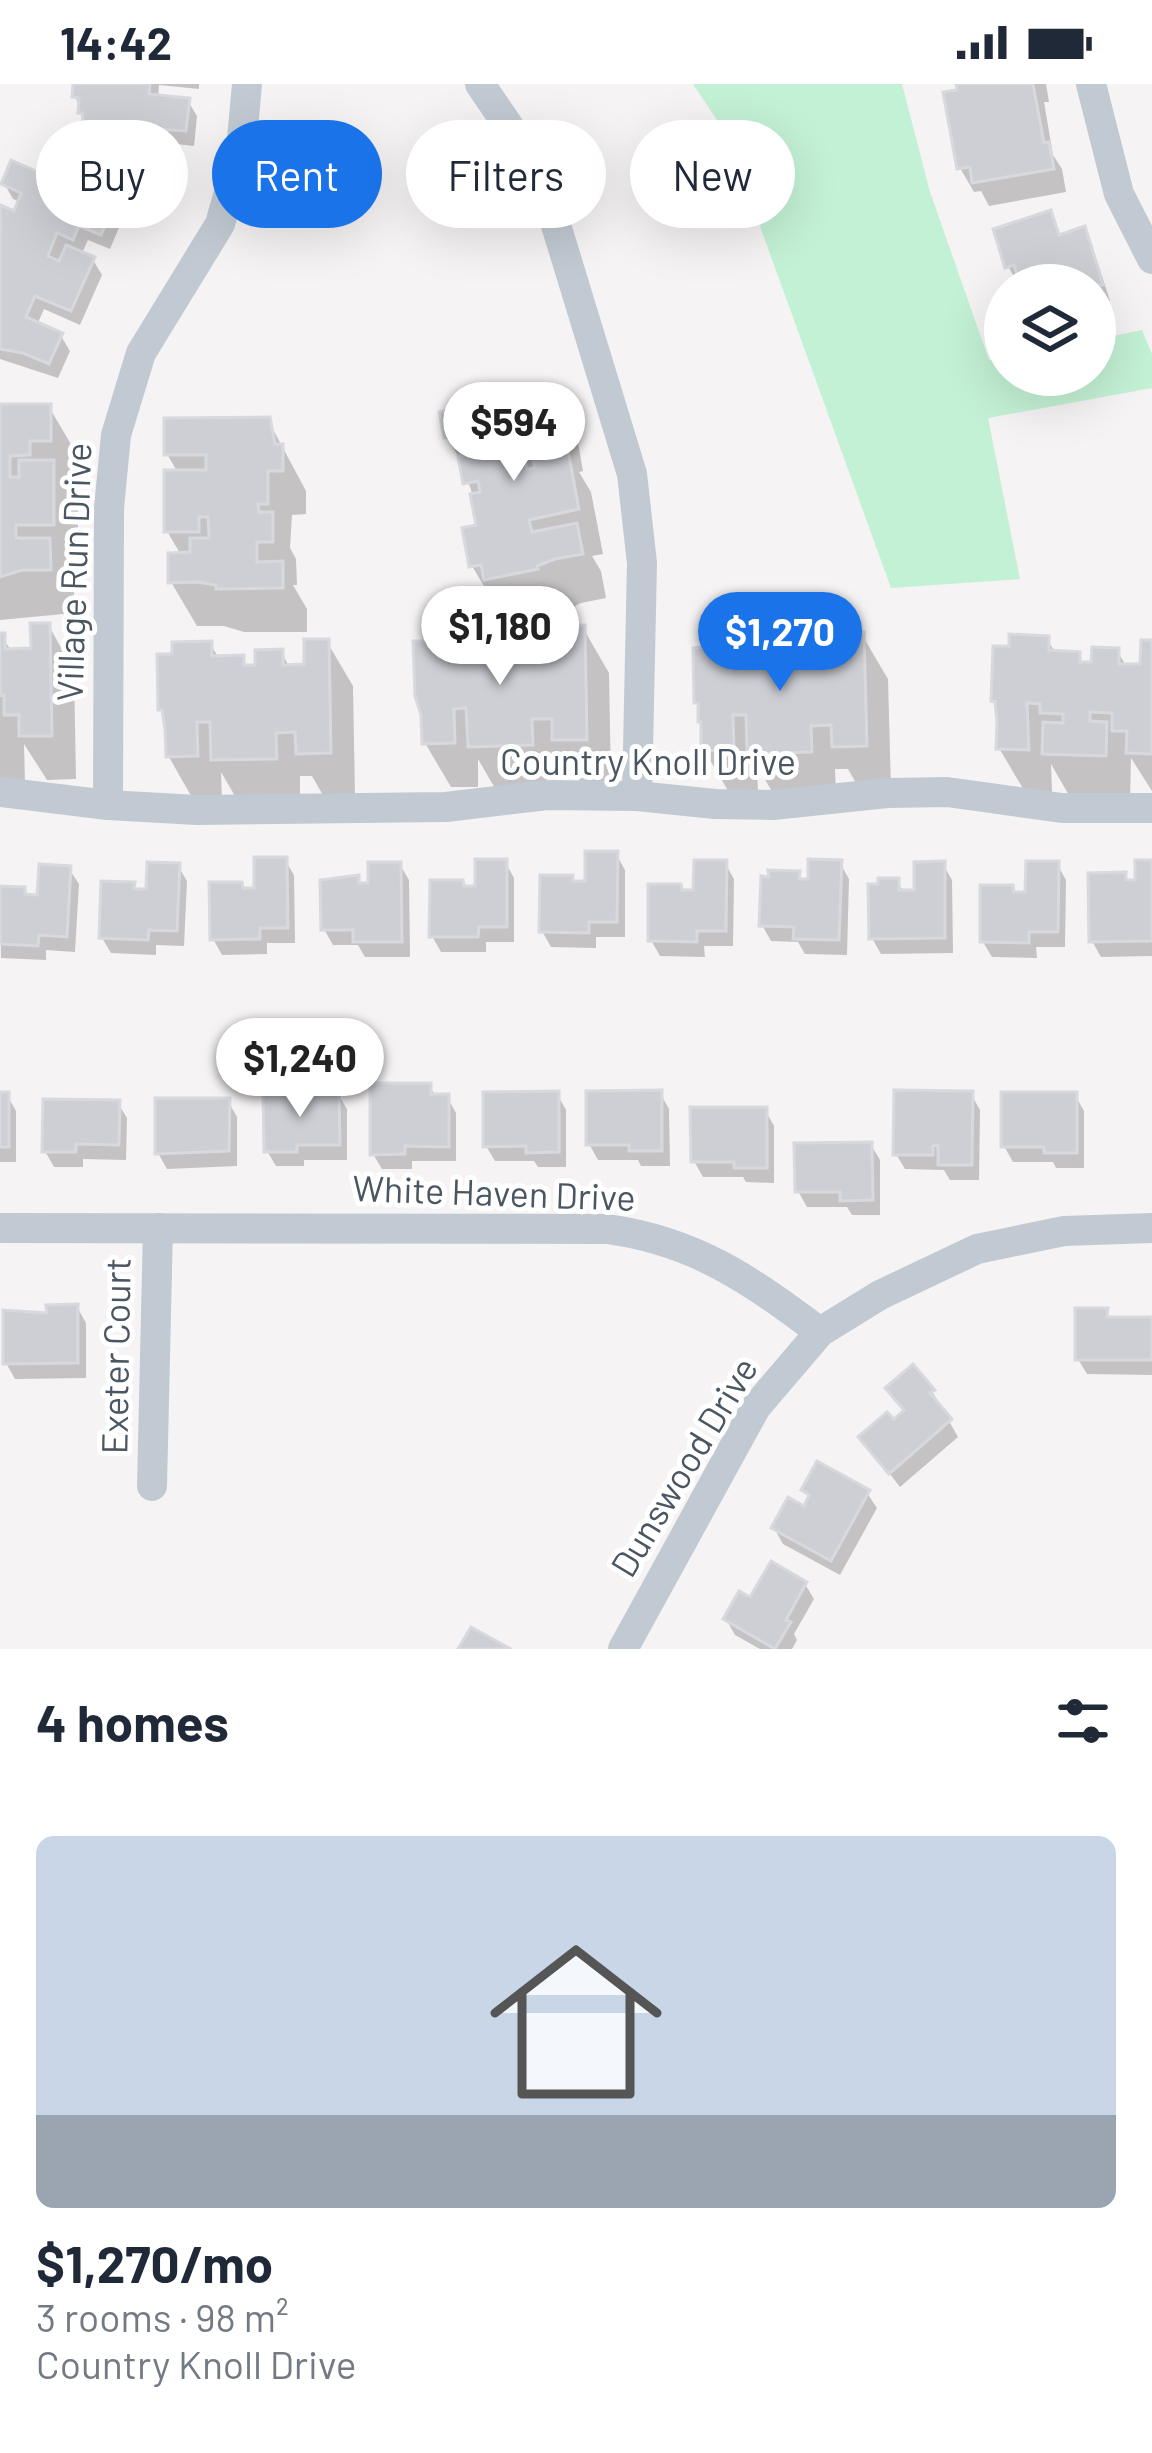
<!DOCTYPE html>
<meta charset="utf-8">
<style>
:root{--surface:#fff;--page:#f6f6f7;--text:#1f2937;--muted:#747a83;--line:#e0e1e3;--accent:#1a73e8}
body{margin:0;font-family:Barlow,sans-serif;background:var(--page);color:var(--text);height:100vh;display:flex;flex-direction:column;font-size:45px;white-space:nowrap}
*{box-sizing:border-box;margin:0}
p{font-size:39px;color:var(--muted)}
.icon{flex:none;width:66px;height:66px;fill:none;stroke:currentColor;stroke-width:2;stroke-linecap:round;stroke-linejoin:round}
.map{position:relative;height:1565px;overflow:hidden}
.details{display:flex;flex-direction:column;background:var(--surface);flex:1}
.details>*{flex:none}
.banner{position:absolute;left:36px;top:36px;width:1080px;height:108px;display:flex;gap:24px}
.fabs{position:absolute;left:984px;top:180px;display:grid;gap:24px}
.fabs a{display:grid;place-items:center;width:132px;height:132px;border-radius:50%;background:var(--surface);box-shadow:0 12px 48px #0002;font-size:60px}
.price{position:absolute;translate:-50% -102px;padding:0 27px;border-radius:42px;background:#fff;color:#222;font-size:39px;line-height:78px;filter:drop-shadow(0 3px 6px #0008)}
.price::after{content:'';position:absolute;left:50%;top:72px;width:36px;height:27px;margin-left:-18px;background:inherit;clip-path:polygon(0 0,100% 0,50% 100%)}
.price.current{background:var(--accent);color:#fff}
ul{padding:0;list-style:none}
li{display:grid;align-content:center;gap:24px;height:636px;padding:0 36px}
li+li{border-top:3px solid var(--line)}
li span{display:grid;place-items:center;height:372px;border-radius:18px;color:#555}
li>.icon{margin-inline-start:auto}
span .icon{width:216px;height:216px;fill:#fffc;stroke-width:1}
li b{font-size:51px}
h2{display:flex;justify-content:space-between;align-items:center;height:144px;padding:0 36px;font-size:51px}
.tag{padding:0 42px;border-radius:54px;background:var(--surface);box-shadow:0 12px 48px #0002;font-size:42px;line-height:108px}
.tag.current{background:var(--accent);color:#fff}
.status{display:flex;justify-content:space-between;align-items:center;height:84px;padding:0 60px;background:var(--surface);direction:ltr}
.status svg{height:33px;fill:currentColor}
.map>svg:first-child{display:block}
</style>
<div class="status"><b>14:42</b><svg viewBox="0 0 49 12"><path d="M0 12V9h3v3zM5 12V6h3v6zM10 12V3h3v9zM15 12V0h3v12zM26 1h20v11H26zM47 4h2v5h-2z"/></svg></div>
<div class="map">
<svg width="1152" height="1565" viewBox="0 0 1152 1565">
<rect width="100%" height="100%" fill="#f5f3f3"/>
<path fill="#c3f1d5" d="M693 0H902L930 108 989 276 1005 274V291H1095V256L1142 246 1152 270V304L988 334 1020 495 891 504 727 51Z"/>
<g fill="#0003">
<path d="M76 0H199V5L159 1 158 14 188 17 197 32 194 62 168 59 149 64 94 59 75 12Z"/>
<path d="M959 0H1046L1049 18H1044L1053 71 1062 85 1066 108 989 122 981 107 974 108 960 84Z"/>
<path d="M4 99 112 123 121 139 110 165 88 156 81 171 93 176 102 191 80 241 44 225 37 241 61 252 70 267 58 294 0 275V128L15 131 20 118 13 115Z"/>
<path d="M1050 129 1061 153 1083 146 1092 161 1110 217 1095 222V201L1017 198 1008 182Z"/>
<path d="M551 309 577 353 583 387 579 388 591 408 603 470 592 472 601 487 606 514 581 519 561 529 512 539 504 525 498 526 472 482 480 444 473 412 462 379 447 353 443 331Z"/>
<path d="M0 323H49L75 367 74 400H64L78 423V484H64L74 501V529L0 536Z"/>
<path d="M268 336 306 407V430L292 431 290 464 296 475 297 501H293L307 525V548H244L224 542H197L171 498 181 471 167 447 178 389 167 370Z"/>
<path d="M49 542 74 587 76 695 47 696 24 660 25 700 0 701V552L13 568 34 567Z"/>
<path d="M583 544 609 589 611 699 581 700 569 679H556V705L496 706 478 675V703H451L425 659 466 547 475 561H499L504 571H515L537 555 546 570H563Z"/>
<path d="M862 551 888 595 891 705 860 706 848 685H835L836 711 775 713 757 681 758 709 730 710 704 666 697 618 746 553 755 568 778 567 784 577H794L817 561 826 577H843Z"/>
<path d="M1047 555 1056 570H1078L1084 581H1094L1117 567 1127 583H1143L1152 559V707L1131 674 1130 716 1070 713 1051 680 1052 709 1025 708 999 664Z"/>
<path d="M327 558 353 602 355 712 324 713 312 692H300V718L239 719 221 688 222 716 194 717 169 673 161 625 210 560 219 574H242L248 584H258L281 568 290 584 307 583Z"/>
<path d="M616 770 625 786V853H596V864L551 863 542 847 571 794 575 800H588Z"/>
<path d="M285 776 294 791 295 859H267V870L222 871 213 855 244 807H257Z"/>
<path d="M505 778 514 794V858H486V868H441L432 852 465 805H478Z"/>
<path d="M725 779 734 795 733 862H704L705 873 660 872 651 856 683 809H696Z"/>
<path d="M840 779 849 795 847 871 805 870 798 858 771 857 762 841 798 790 803 798Z"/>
<path d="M1152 779V872L1101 873 1092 857 1125 791 1129 799H1138Z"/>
<path d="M943 780 952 796 953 869 881 870 872 854 897 797 904 809H917Z"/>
<path d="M1057 780 1066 796 1065 863H1036L1037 874 992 873 983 858 1015 811H1028Z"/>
<path d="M400 781 409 796 410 873H365L358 861H333L324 845 357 794 361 802H371Z"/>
<path d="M178 782 187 797 184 862 156 861V871L111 869 102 854 133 801 137 808H149Z"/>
<path d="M69 785 79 800 75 868 46 866V876L1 874 0 805 24 806 27 813 40 814Z"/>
<path d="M429 1001 436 1013H447L456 1029V1077H412V1085H382L373 1070Z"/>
<path d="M660 1009 669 1025 670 1082H641L638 1076H598L589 1060Z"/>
<path d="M338 1010 347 1025V1076H304V1082H276L267 1067Z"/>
<path d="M557 1010 566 1026V1083H538L534 1077H495L486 1062Z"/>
<path d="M971 1010 980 1026 979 1096H950L944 1086 905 1085 896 1070Z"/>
<path d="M0 1011H7L16 1027V1078H0Z"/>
<path d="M1075 1011 1084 1027V1084H1056L1053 1078H1013L1004 1062Z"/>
<path d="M228 1017 237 1033V1082L167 1085 158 1069Z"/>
<path d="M118 1019 127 1034 126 1076 83 1075V1083H54L45 1067Z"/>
<path d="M765 1026 774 1042V1099L746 1098 743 1093H703L694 1077Z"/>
<path d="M871 1061 880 1076V1131H852L847 1123H807L798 1107Z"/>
<path d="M77 1223 86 1239V1294L15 1295 6 1279 50 1232Z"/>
<path d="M1106 1227 1111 1236H1152V1291L1087 1290 1078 1275Z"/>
<path d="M889 1305 932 1307 958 1353 900 1403 862 1354 893 1340 905 1329Z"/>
<path d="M805 1406 867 1409 877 1424 840 1491 783 1460 774 1444 805 1426 810 1416Z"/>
<path d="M805 1500 814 1515 794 1550 797 1556 792 1565H760L735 1551 726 1535 751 1517Z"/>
</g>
<g fill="#cdcfd5" stroke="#d7d9de" stroke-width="3">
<path d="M73 0H150L149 10 190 14 186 47 158 45 139 49 82 44 83 29H78L79 14 72 13Z"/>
<path d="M956 0H1033L1044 59 1049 58 1054 85 972 99 970 83 957 85 943 8 957 6Z"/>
<path d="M11 76 114 121 101 151 79 142 73 156 57 149 48 172 59 177 66 161 95 173 71 227 35 212 26 233 63 249 49 280 23 269 0 265V121L14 127 21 109 1 100Z"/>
<path d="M1051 126 1059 151 1085 142 1103 201H1020L1014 181 1005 184 993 145Z"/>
<path d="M553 306 560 343 539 347 542 362 523 366 527 385 535 384 531 367 567 361 579 425 529 436 532 448 577 439 583 470 555 475 537 482 538 485 484 496 481 481 469 483 462 444 476 441 470 410 480 408 478 397 463 400 458 372 473 369 469 349 444 354 439 328Z"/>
<path d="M0 320H51V357H30V371L10 372V393H19V376H54V441H16V454H50L51 486H22L0 493Z"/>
<path d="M270 333 275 360H283V387H268V420H258L259 428H273V458H257V478L283 477V504L216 505V501L197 498 168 499V469L190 468V454H209L208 433H199V448H164V386H206V371H164V334Z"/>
<path d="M30 539H50L52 652H19V631H4V611L0 612V549H5V565L31 564Z"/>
<path d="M585 541 587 656H552V635H532L533 661 468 663 466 624 454 625 455 659 422 660 421 631 415 612 413 557H429L428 545 468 544 469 558H500V568H512L511 552H539V568L560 567V542Z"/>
<path d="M840 548H864L867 662 832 663 831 641 811 642 812 668 747 670 746 631H733L734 666 701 667V638H698V619H694L693 564 708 563V552L748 550V565L780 564V574H791V559L819 558V574H840Z"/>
<path d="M1009 550 1049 552V566L1080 568V578H1091L1092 563 1119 564V580H1140L1141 556H1152V670L1126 669 1127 647H1112V629L1090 628V637L1107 638 1106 672 1042 670 1043 638 1063 639V630L1040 629V620L1027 619 1029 666 996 665 997 637 995 618 991 617 993 562H1009Z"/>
<path d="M304 555H329L331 669 296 670 295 648 276 649 277 675 211 676 210 638H197L198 672 166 673 165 645 162 626H158L157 570H172V558L212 557V572L244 571V581H255V566L283 565V581L304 580Z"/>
<path d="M585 767H618L617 838H589V849L539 848 540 791H573V797H585Z"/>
<path d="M254 773H287L288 844H260V855L210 856 209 798H242L243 804H254Z"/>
<path d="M475 775H507V843H479L478 853H429L430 796H463L464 802H475Z"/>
<path d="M808 775 842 776 839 856 793 855 794 843 759 842 761 792 769 793 768 786 800 787 799 795H808Z"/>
<path d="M694 776H727L726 847H697V858L648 857V800H681L682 806H693Z"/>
<path d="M1135 776H1152V857L1089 858 1088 789 1126 788V796H1135Z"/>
<path d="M945 777V854L869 855 868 800H878V794H899V806H914V778Z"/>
<path d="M1026 777H1059L1058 848H1029V859L980 858V801H1013L1014 808H1025Z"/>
<path d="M147 778 180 779 177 847 149 846 148 856 99 854 101 797 135 798 134 805H146Z"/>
<path d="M368 778H401L402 858H353V846H321L320 796 359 791V799H368Z"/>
<path d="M39 780 71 782 67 853 39 851 38 862 0 860V802L25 803V810L37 811Z"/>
<path d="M370 999H431V1010H449V1063L405 1062V1070L370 1071Z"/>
<path d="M662 1006V1067H629V1061H586V1007Z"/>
<path d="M894 1006 973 1007 972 1081H938V1061L933 1062V1071H893Z"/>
<path d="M263 1007H339L340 1061H297V1068H264Z"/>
<path d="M559 1007V1068L526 1069V1062L483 1063V1008Z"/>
<rect x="0" y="1008" width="9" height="55"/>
<path d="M1001 1008H1077V1069H1044V1063H1001Z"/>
<path d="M155 1014H230L229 1067 155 1070Z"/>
<path d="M43 1015 120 1016 119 1061 76 1060V1068H42Z"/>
<path d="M690 1023H767V1084H734V1078H691Z"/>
<path d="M872 1058 873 1116 840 1117V1108H795L794 1059Z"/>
<path d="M78 1220V1279L3 1280V1226L47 1229 46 1221Z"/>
<path d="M1075 1224H1108L1107 1233H1152V1276H1075Z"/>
<path d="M913 1280 935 1306 930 1309 952 1335 889 1390 858 1353 887 1328 894 1335 904 1326 885 1304Z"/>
<path d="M817 1377 870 1406 831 1477 771 1444 788 1413 804 1422 809 1411 801 1406Z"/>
<path d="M771 1477 807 1498 786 1536 791 1538 775 1565 723 1535 739 1507 750 1513Z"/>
<path d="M471 1543 511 1565H458Z"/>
</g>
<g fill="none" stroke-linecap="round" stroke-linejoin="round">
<g stroke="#c1cad2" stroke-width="30">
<path d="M480 0 520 59 552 128 632 390 642 479 637 712"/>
<path d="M1091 0 1119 110 1152 175"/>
<path d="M0 708 108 721 197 726 446 723 547 711 637 712 715 720 773 721 887 709 947 708 1062 724H1152"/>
<path d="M108 721 109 424 116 351 141 269 220 140 241 66 247 0"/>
<path d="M0 1144 607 1145C696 1157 750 1196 820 1248"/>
<path d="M152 1402 158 1144"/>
<path d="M623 1565 756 1323 820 1248 880 1211 977 1165 1064 1147 1152 1144"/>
</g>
</g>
<g text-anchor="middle" stroke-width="10" stroke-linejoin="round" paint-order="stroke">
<g font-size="36" fill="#4a5661" stroke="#fff">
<text transform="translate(74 488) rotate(-88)" y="13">Village Run Drive</text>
<text x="648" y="691">Country Knoll Drive</text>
<text transform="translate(494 1109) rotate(2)" y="13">White Haven Drive</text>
<text transform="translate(116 1272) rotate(-89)" y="13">Exeter Court</text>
<text transform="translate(684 1383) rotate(-59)" y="13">Dunswood Drive</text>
</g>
</g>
</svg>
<div class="fabs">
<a><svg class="icon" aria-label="layers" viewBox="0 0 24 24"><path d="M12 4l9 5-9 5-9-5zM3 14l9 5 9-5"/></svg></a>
</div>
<b class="price" style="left:514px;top:400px">$594</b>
<b class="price" style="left:500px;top:604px">$1,180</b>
<b class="price current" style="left:780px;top:610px">$1,270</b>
<b class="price" style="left:300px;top:1036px">$1,240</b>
<div class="banner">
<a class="tag">Buy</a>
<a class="tag current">Rent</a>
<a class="tag">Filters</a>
<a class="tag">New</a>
</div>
</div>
<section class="details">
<h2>4 homes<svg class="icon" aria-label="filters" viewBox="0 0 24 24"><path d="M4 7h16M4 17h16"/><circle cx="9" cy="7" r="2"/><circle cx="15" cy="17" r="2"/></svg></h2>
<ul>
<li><span style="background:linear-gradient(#c9d6e8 75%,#9aa5b1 0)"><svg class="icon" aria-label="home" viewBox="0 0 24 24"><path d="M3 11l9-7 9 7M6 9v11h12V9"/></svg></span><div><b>$1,270/mo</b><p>3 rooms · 98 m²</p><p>Country Knoll Drive</p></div></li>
</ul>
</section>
